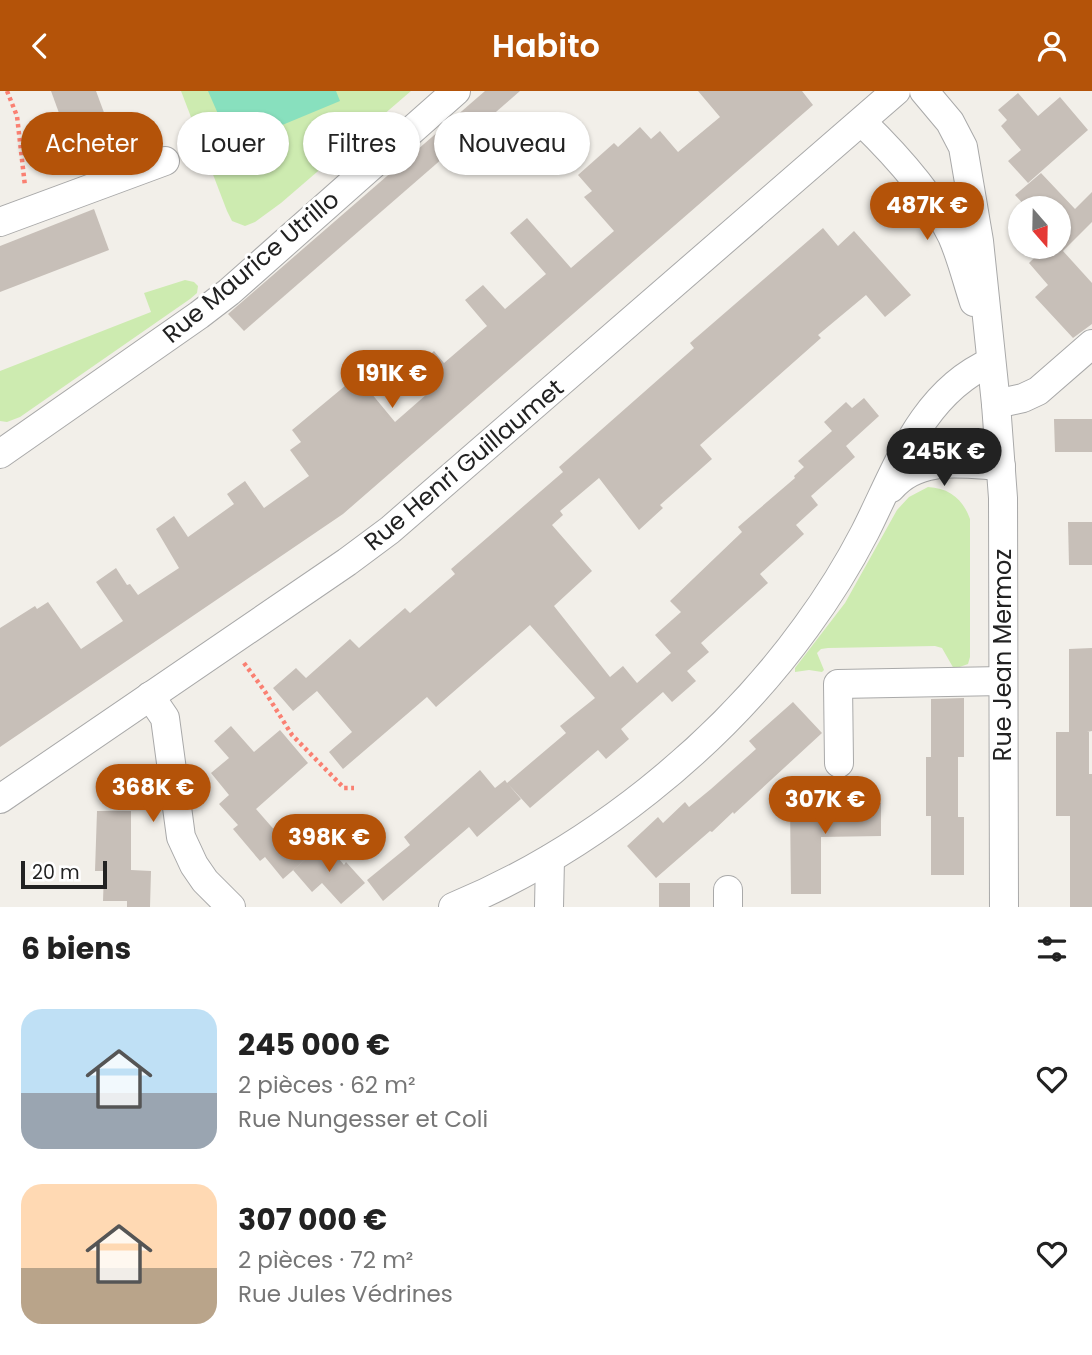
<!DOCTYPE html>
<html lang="fr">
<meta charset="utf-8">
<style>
:root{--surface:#fff;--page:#f6f6f6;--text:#222;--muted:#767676;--accent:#b45309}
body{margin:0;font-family:Poppins,sans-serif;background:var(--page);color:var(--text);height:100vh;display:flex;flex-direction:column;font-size:26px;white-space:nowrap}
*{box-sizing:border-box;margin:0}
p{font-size:23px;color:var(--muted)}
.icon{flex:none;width:38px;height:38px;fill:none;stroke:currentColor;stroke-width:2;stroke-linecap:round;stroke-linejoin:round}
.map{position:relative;height:816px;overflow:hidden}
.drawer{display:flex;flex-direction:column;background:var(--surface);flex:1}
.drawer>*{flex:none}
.hud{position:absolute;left:21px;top:21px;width:700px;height:63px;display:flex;gap:14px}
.needle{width:46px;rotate:160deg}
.controls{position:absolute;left:1008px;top:105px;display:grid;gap:14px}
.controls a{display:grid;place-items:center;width:63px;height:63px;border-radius:50%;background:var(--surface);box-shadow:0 2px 5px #0004;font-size:35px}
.scale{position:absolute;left:21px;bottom:18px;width:86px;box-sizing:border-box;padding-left:7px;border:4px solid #222;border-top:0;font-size:19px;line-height:24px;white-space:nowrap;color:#222;-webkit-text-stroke:5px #fff;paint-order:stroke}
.price{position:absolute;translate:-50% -60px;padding:0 16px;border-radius:24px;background:var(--accent);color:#fff;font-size:23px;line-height:46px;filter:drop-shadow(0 2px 4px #0008)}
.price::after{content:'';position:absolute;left:50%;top:42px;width:21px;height:16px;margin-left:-10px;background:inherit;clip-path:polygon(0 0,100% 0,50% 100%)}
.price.selected{background:#222;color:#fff}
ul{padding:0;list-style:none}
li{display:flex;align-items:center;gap:21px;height:175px;padding:0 21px}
li span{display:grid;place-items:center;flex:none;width:196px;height:140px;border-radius:21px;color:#555}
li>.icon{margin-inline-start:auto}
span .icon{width:84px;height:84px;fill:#fffc;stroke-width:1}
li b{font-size:30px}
h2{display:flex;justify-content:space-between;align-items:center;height:84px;padding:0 21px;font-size:30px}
.chip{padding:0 24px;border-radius:32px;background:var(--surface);box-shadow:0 2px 5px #0004;font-size:24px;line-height:63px}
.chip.selected{background:var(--accent);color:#fff}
header{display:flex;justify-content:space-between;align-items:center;height:91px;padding:0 21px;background:var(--accent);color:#fff;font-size:32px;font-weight:600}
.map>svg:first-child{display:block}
</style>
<header><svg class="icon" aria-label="back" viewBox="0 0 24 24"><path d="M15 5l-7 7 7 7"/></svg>Habito<svg class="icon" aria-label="person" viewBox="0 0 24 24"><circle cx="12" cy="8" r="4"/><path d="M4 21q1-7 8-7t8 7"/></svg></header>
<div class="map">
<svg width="1092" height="816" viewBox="0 0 1092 816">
<rect width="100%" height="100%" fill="#f2efe9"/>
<g fill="#cdebb0">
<path d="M181 0H411L281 112 255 131 245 135 232 130 227 120Z"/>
<path d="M185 189 194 191 198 195 197 202 190 208 20 326 7 331 0 330V280L151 221 144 202Z"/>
<path d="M928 396C949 397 963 408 970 428V566L968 573 954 578 942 557 935 555 828 557 821 558 817 562 824 579 822 581 809 579 795 581V577L845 512 897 419 909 406Z"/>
</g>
<path fill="#88e0be" d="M208 0H336L340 10 232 55Z"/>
<g fill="#c7bfb8">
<path d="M51 0H96L119 62 79 77Z"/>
<path d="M485 0H520L244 240 228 223Z"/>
<path d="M698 0H802L813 14 343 423 0 656V537L35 515 37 518 48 511 81 558 123 530 96 491 116 477 127 494 130 493 138 504 179 477 156 438 174 425 188 446 234 413 227 403 245 390 264 417 309 385 290 359 301 351 292 339 357 285 395 331 435 296 417 276 434 260 444 272 487 235 465 209 483 194 505 218 546 183 510 142 527 127 571 177 614 140 584 106 592 100 578 84 614 52 618 56 640 36 651 48 660 40 678 61 720 26Z"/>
<path d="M1018 2 1038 25 1060 6 1088 39 1028 92 1008 70 1021 59 1001 35 1007 29 998 19Z"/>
<path d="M1041 82 1075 118 1092 101V131L1063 160 1092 192V233L1073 247 1035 206 1048 194 1029 172 1040 161 1036 156H1059V117H1027L1015 104Z"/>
<path d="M94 118 109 159 0 201V155Z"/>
<path d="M823 137 838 155 854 140 911 204 885 226 866 204 818 244 821 247 700 354 712 368 660 414 663 417 639 439 599 387 560 420 563 424 552 434 592 480 554 515 610 586 623 575 637 592 671 562 655 544 681 521 670 510 742 441 738 436 795 387 794 385 804 376 798 370 832 340 824 331 846 311 852 317 864 307 879 325 846 355 855 366 811 405 818 414 796 434 804 443 760 483 768 492 701 552 709 561 687 580 696 590 672 611 663 601 621 638 629 648 606 668 598 659 530 717 508 693 521 708 477 746 469 736 383 810 367 789 410 754 404 746 480 679 495 697 505 689 507 692 566 642 560 635 595 607 530 534 436 616 427 606 343 678 329 661 352 641 317 600 293 620 273 597 296 577 306 587 350 548 359 557 405 517 410 522 455 483 451 478 563 381 559 376 694 257 690 252Z"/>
<path d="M1054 328H1092V361H1055Z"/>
<path d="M1068 431H1092V474H1069Z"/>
<path d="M1092 557V640L1087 641H1089V683H1092V816H1070V725H1056V641H1069V558Z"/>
<path d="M964 607V666H958V726H964V784H931V725H926V666H931V608Z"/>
<path d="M793 611 822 642 734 723 733 721 712 741 710 740 656 787 627 755 658 726 663 732 685 711 689 716 711 698 756 658 749 650Z"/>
<path d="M231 635 254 661 280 639 308 672 256 718 284 750 289 746 307 767 283 788 265 766 260 770 233 738 238 734 219 713 229 704 211 682 229 667 214 650Z"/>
<path d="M790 712H881V745L821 746V803H791Z"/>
<path d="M97 720H131V779L151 780 150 816H127V810H103L104 780H95Z"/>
<path d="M325 751 344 774 346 771 365 792 341 813 322 792 312 801 293 779Z"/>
<rect x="659" y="792" width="31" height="24"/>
</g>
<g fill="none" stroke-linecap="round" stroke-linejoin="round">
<defs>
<g id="street">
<path d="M924 0 950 31 963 56 979 150 996 313 1003 407 1004 816"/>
<path d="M862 31C895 63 931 102 952 145 961 165 967 190 974 211"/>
<path d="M0 131 165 70"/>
<path d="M996 313 1023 307 1038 300 1092 253"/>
<path d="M0 363 199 224 229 201 456 0"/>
<path d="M891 397C919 364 963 373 1001 375"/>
<path d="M150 605 165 627 181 746 194 774 205 790 231 816"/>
<path d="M839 672 838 593 1003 590"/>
<path d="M0 708 347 471 390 439 896 0"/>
<path d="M453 816C589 760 720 655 806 536 828 506 848 474 865 441 897 378 921 302 991 271"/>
<path d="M549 816 550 768"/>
<path d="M728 816V799"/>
</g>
</defs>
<use href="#street" stroke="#a9a9a9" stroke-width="30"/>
<g stroke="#fa8072" stroke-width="4.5" stroke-dasharray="3.5 3.5" stroke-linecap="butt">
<path d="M7 0 17 25 25 95"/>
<path d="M244 572 264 599 292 644 344 697H354"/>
</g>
<use href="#street" stroke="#fff" stroke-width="28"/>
</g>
<g text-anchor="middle" stroke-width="6" stroke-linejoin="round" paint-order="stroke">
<g font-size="24" fill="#222" stroke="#fff">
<text transform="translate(251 176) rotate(-40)" y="8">Rue Maurice Utrillo</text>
<text transform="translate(464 374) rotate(-40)" y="8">Rue Henri Guillaumet</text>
<text transform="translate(1003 564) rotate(-90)" y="8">Rue Jean Mermoz</text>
</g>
</g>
</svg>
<div class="controls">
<a><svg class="needle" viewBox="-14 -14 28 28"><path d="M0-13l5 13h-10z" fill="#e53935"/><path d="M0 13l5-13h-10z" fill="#767676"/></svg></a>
</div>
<div class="scale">20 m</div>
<b class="price" style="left:927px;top:151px">487K €</b>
<b class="price" style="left:392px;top:319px">191K €</b>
<b class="price selected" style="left:944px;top:397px">245K €</b>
<b class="price" style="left:153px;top:733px">368K €</b>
<b class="price" style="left:825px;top:745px">307K €</b>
<b class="price" style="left:329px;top:783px">398K €</b>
<div class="hud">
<a class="chip selected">Acheter</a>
<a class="chip">Louer</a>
<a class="chip">Filtres</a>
<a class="chip">Nouveau</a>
</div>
</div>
<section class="drawer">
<h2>6 biens<svg class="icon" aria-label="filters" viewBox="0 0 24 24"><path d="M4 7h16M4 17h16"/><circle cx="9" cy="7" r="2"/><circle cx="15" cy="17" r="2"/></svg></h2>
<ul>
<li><span style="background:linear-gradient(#bfe0f5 60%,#9aa5b1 0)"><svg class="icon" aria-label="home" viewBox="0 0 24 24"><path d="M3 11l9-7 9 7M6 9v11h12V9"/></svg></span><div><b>245 000 €</b><p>2 pièces · 62 m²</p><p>Rue Nungesser et Coli</p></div><svg class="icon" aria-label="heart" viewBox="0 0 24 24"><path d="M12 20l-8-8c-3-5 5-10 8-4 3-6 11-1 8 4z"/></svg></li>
<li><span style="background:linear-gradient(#ffd9b3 60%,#b9a48a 0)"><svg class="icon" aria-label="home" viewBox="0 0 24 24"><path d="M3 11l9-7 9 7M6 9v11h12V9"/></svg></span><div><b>307 000 €</b><p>2 pièces · 72 m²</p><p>Rue Jules Védrines</p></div><svg class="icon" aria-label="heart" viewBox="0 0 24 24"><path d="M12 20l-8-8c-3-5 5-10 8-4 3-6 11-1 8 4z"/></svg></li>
</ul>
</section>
